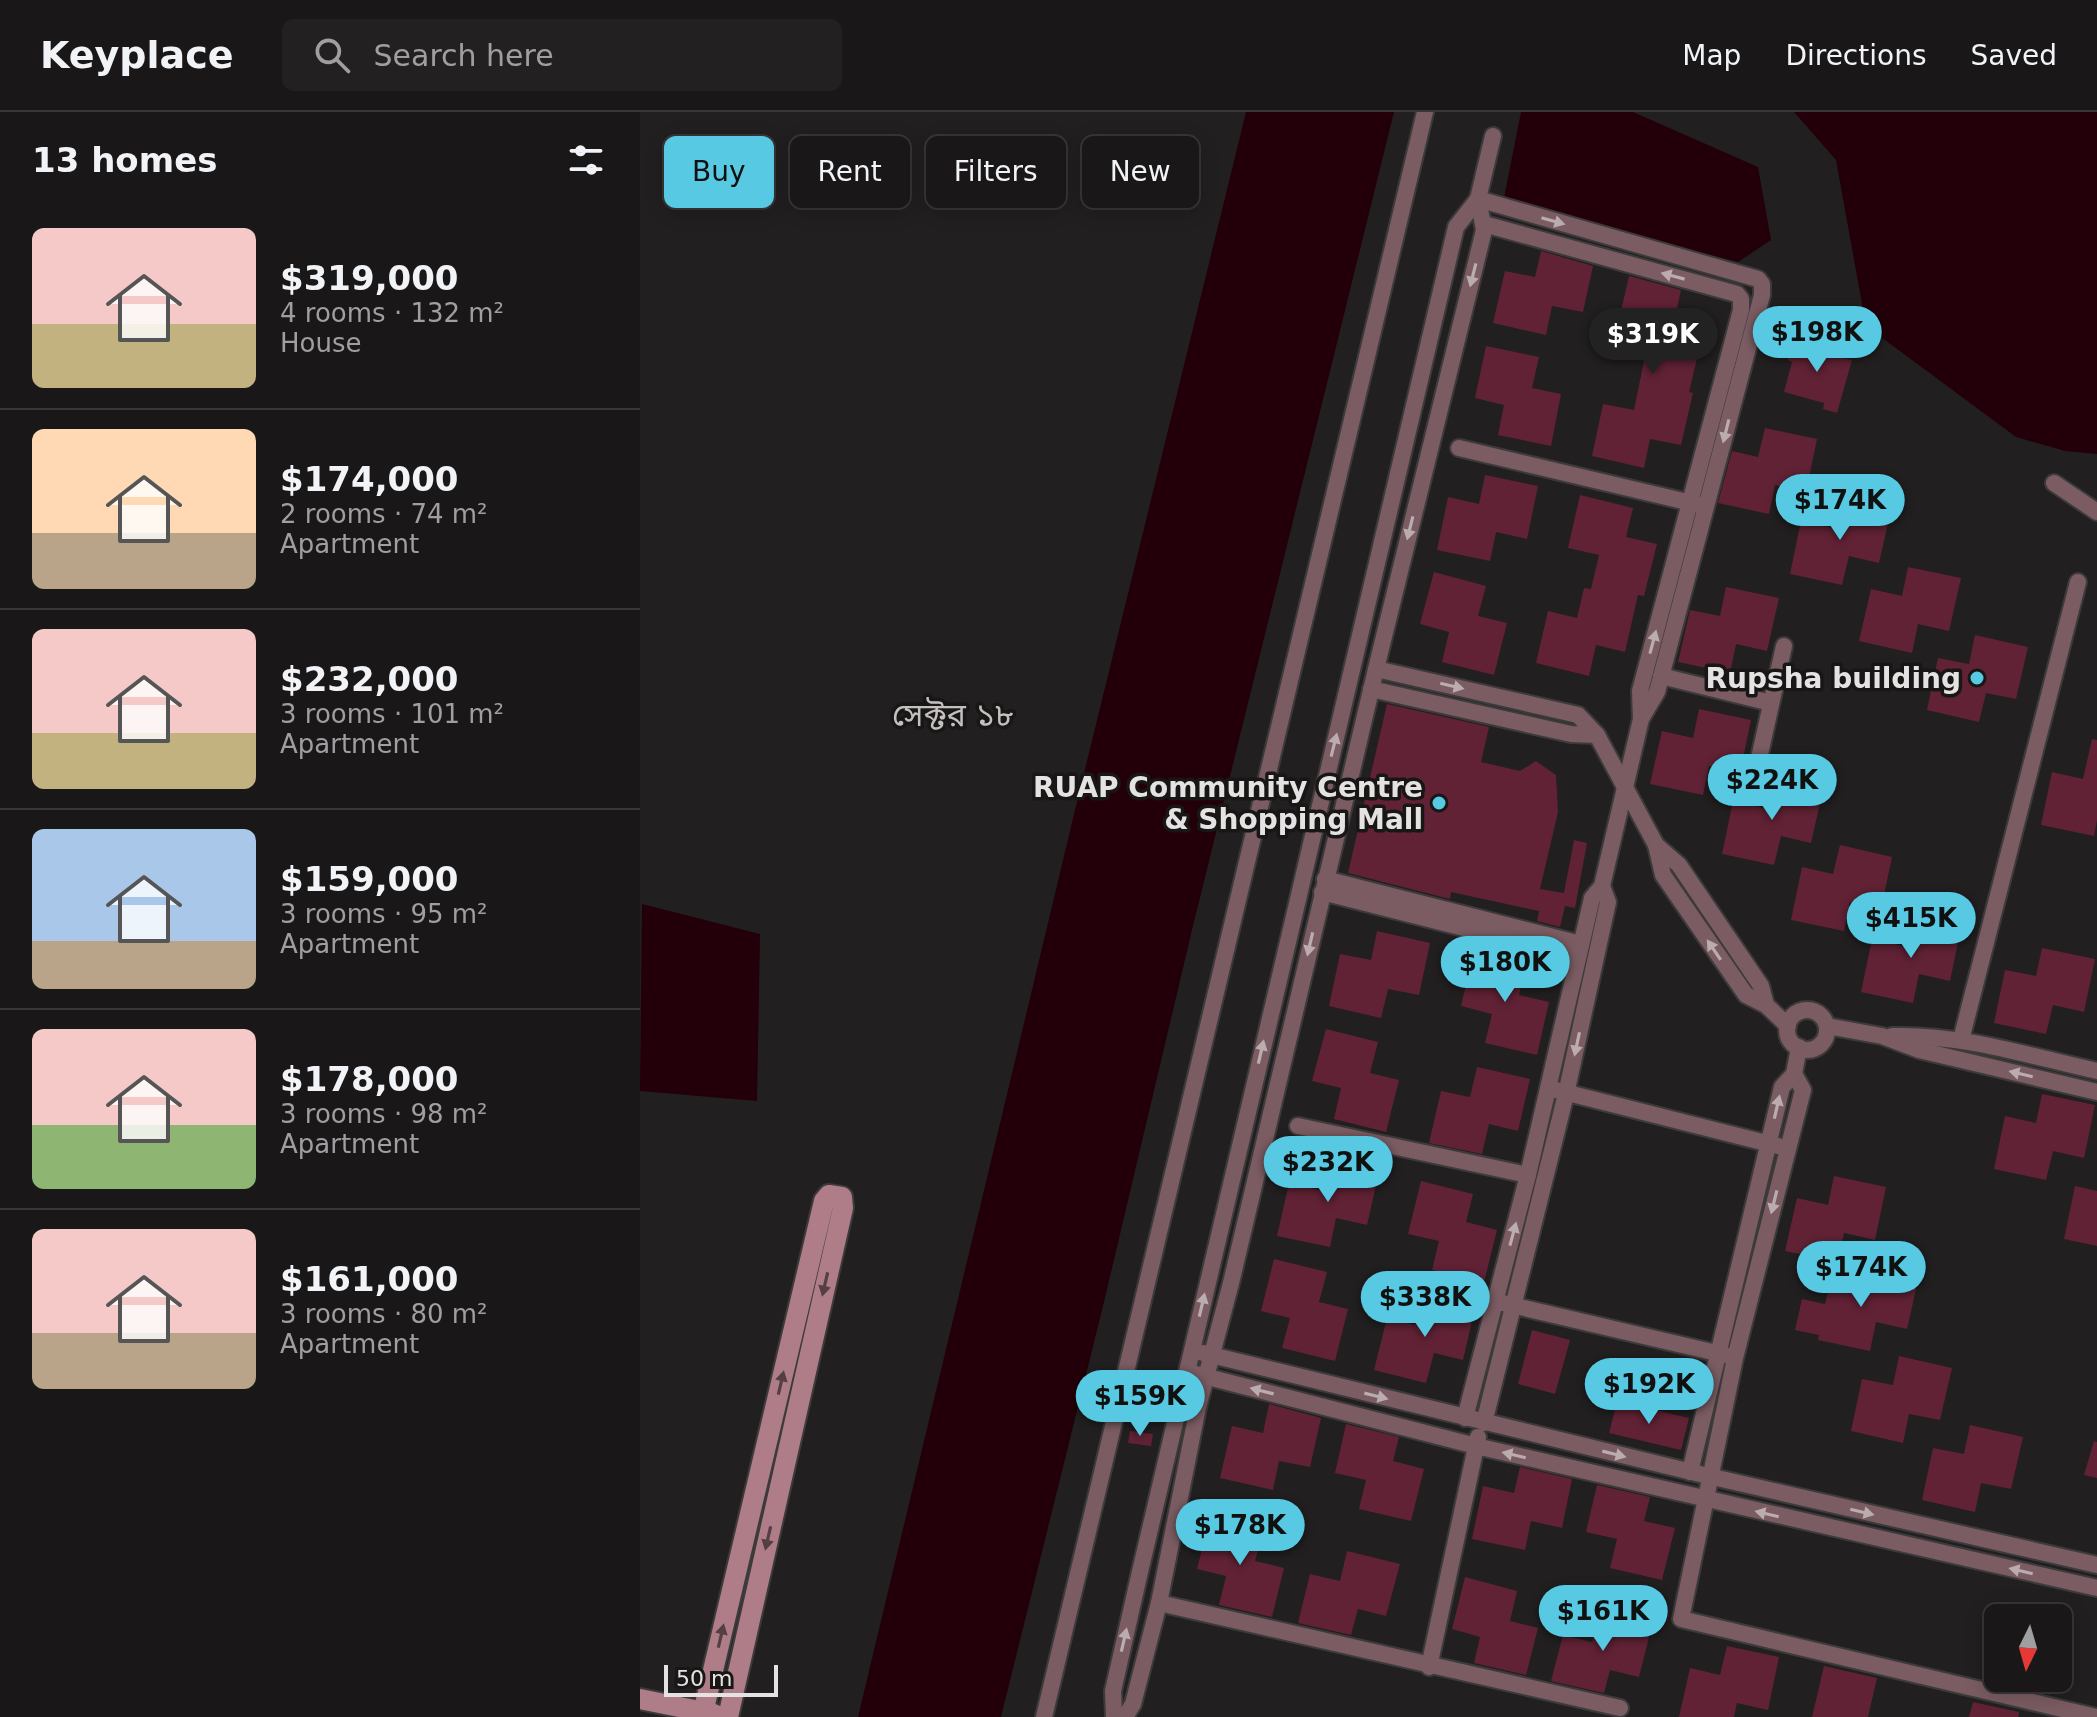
<!DOCTYPE html>
<meta charset="utf-8">
<style>
:root{--surface:#1a1718;--page:#232021;--text:#f1f3f6;--muted:#9f9fa2;--line:#383637;--accent:#57c9e2}
body{margin:0;font-family:"DejaVu Sans","Noto Sans Bengali",sans-serif;background:var(--page);color:var(--text);height:100vh;display:flex;flex-direction:column;font-size:30px;white-space:nowrap}
*{box-sizing:border-box;margin:0}
p{font-size:26px;color:var(--muted)}
.icon{flex:none;width:44px;height:44px;fill:none;stroke:currentColor;stroke-width:2;stroke-linecap:round;stroke-linejoin:round}
.map{position:relative;flex:1;overflow:hidden}
.drawer{display:flex;flex-direction:column;background:var(--surface);width:640px}
.drawer>*{flex:none}
.guide{position:absolute;left:24px;top:24px;width:760px;height:72px;display:flex;gap:16px}
.needle{width:52px;rotate:185deg}
.tools{position:absolute;left:1344px;top:1492px;display:grid;gap:16px}
.tools a{display:grid;place-items:center;width:88px;height:88px;border-radius:12px;background:var(--surface);box-shadow:0 4px 20px #0003,0 0 0 2px var(--line);font-size:40px}
.scale{position:absolute;left:24px;bottom:20px;width:114px;box-sizing:border-box;padding-left:8px;border:4px solid #e4e2e2;border-top:0;font-size:22px;line-height:28px;white-space:nowrap;color:#e4e2e2;-webkit-text-stroke:6px #191616;paint-order:stroke}
.price{position:absolute;translate:-50% -68px;padding:0 18px;border-radius:28px;background:var(--accent);color:#111;font-size:26px;line-height:52px;filter:drop-shadow(0 2px 4px #0008)}
.price::after{content:'';position:absolute;left:50%;top:48px;width:24px;height:18px;margin-left:-12px;background:inherit;clip-path:polygon(0 0,100% 0,50% 100%)}
.price.current{background:#222;color:#fff}
ul{padding:0;list-style:none}
li{display:flex;align-items:center;gap:24px;height:200px;padding:0 32px}
li+li{border-top:2px solid var(--line)}
li span{display:grid;place-items:center;flex:none;width:224px;height:160px;border-radius:12px;color:#555}
li>.icon{margin-inline-start:auto}
span .icon{width:96px;height:96px;fill:#fffc;stroke-width:1}
li b{font-size:34px}
h2{display:flex;justify-content:space-between;align-items:center;height:96px;padding:0 32px;font-size:34px}
.chip{padding:0 28px;border-radius:12px;background:var(--surface);box-shadow:0 4px 20px #0003,0 0 0 2px var(--line);font-size:28px;line-height:72px}
.chip.current{background:var(--accent);color:#111}
header{display:flex;align-items:center;gap:48px;box-sizing:border-box;height:112px;padding:0 40px;background:var(--surface);border-bottom:2px solid var(--line)}
header strong{font-size:38px}
nav{display:flex;gap:44px;margin-inline-start:auto;font-size:28px}
.search{width:560px;height:72px;background:var(--page);display:flex;align-items:center;gap:20px;box-sizing:border-box;padding:0 28px;border-radius:12px;color:var(--muted);font-size:30px}
main{display:flex;flex:1;min-height:0}
.map>svg:first-child{display:block}
</style>
<header>
<strong>Keyplace</strong>
<div class="search"><svg class="icon" aria-label="search" viewBox="0 0 24 24"><circle cx="10" cy="10" r="6"/><path d="M15 15l6 6"/></svg>Search here</div>
<nav><a>Map</a><a>Directions</a><a>Saved</a></nav>
</header>
<main>
<section class="drawer">
<h2>13 homes<svg class="icon" aria-label="filters" viewBox="0 0 24 24"><path d="M4 7h16M4 17h16"/><circle cx="9" cy="7" r="2"/><circle cx="15" cy="17" r="2"/></svg></h2>
<ul>
<li><span style="background:linear-gradient(#f6c9c9 60%,#c2b280 0)"><svg class="icon" aria-label="home" viewBox="0 0 24 24"><path d="M3 11l9-7 9 7M6 9v11h12V9"/></svg></span><div><b>$319,000</b><p>4 rooms · 132 m²</p><p>House</p></div></li>
<li><span style="background:linear-gradient(#ffd9b3 65%,#b9a48a 0)"><svg class="icon" aria-label="home" viewBox="0 0 24 24"><path d="M3 11l9-7 9 7M6 9v11h12V9"/></svg></span><div><b>$174,000</b><p>2 rooms · 74 m²</p><p>Apartment</p></div></li>
<li><span style="background:linear-gradient(#f6c9c9 65%,#c2b280 0)"><svg class="icon" aria-label="home" viewBox="0 0 24 24"><path d="M3 11l9-7 9 7M6 9v11h12V9"/></svg></span><div><b>$232,000</b><p>3 rooms · 101 m²</p><p>Apartment</p></div></li>
<li><span style="background:linear-gradient(#a9c7e8 70%,#b9a48a 0)"><svg class="icon" aria-label="home" viewBox="0 0 24 24"><path d="M3 11l9-7 9 7M6 9v11h12V9"/></svg></span><div><b>$159,000</b><p>3 rooms · 95 m²</p><p>Apartment</p></div></li>
<li><span style="background:linear-gradient(#f6c9c9 60%,#8fb573 0)"><svg class="icon" aria-label="home" viewBox="0 0 24 24"><path d="M3 11l9-7 9 7M6 9v11h12V9"/></svg></span><div><b>$178,000</b><p>3 rooms · 98 m²</p><p>Apartment</p></div></li>
<li><span style="background:linear-gradient(#f6c9c9 65%,#b9a48a 0)"><svg class="icon" aria-label="home" viewBox="0 0 24 24"><path d="M3 11l9-7 9 7M6 9v11h12V9"/></svg></span><div><b>$161,000</b><p>3 rooms · 80 m²</p><p>Apartment</p></div></li>
</ul>
</section>
<div class="map">
<svg width="1457" height="1605" viewBox="0 0 1457 1605">
<rect width="100%" height="100%" fill="#221f20"/>
<g fill="#230009">
<path d="M606 0H754L552 818 464 1190 361 1605H218L435 698Z"/>
<path d="M881 0H993L1118 55 1131 128 1098 150 863 91Z"/>
<path d="M1154 0H1457V342L1425 339 1376 325 1226 214 1196 48Z"/>
<path d="M2 792 120 822 117 989 0 979Z"/>
</g>
<g fill="#612235">
<path d="M901 139 953 154 943 200 912 194 906 223 853 211 865 159 895 165Z"/>
<path d="M989 164 1041 178 1036 201 1066 208 1049 280 1053 281 1041 333 1010 327 1004 356 952 344 963 292 994 298 1004 249 1001 248 1008 220 978 212Z"/>
<path d="M1155 223 1186 232 1184 242 1212 248 1197 301 1183 297 1184 291 1144 280 1152 250 1148 248Z"/>
<path d="M846 234 899 245 892 276 921 282 911 334 858 323 864 293 835 286Z"/>
<path d="M1125 316 1177 327 1166 380 1135 373 1129 402 1078 391 1092 339 1118 345Z"/>
<path d="M845 363 898 374 887 427 856 420 850 449 797 438 808 385 839 392Z"/>
<path d="M940 383 993 396 986 425 1017 432 1004 484 998 483 985 540 956 533 949 564 896 551 908 499 937 506 944 476 951 477 959 443 928 436Z"/>
<path d="M1198 387 1251 398 1239 451 1209 444 1202 473 1150 462 1161 409 1192 416Z"/>
<path d="M1268 455 1321 466 1309 519 1278 512 1272 541 1219 529 1231 477 1262 484Z"/>
<path d="M794 460 846 474 838 504 867 511 854 563 802 550 809 520 780 512Z"/>
<path d="M1086 475 1139 486 1127 539 1096 532 1090 561 1038 550 1050 498 1080 504Z"/>
<path d="M1335 523 1388 535 1376 587 1346 581 1339 610 1287 598 1298 546 1329 552Z"/>
<path d="M747 592 849 615 841 650 880 659 896 649 916 663 918 700 900 777 924 781 934 728 947 731 935 796 925 794 920 815 897 809 899 799 811 780 810 787 708 761Z"/>
<path d="M1059 597 1111 608 1100 661 1069 654 1063 683 1010 672 1022 619 1053 626Z"/>
<path d="M1452 627 1457 628V708L1454 724 1401 713 1412 660 1443 667Z"/>
<path d="M1130 667 1183 678 1171 731 1141 724 1134 753 1082 742 1093 689 1124 696Z"/>
<path d="M1200 733 1252 745 1241 797 1210 790 1204 819 1151 808 1162 755 1193 762Z"/>
<path d="M1269 805 1321 816 1310 869 1279 862 1273 891 1221 880 1232 827 1263 834Z"/>
<path d="M737 819 790 831 779 883 748 877 741 906 689 894 700 842 731 848Z"/>
<path d="M1402 836 1455 847 1444 900 1413 893 1406 922 1354 911 1365 858 1396 864Z"/>
<path d="M833 842 886 854 879 883 909 890 897 943 845 931 852 902 821 894Z"/>
<path d="M686 917 738 930 730 961 759 968 746 1020 694 1007 701 976 672 969Z"/>
<path d="M837 955 890 967 878 1019 849 1012 842 1042 789 1031 801 979 830 985Z"/>
<path d="M1402 982 1455 993 1444 1046 1413 1039 1406 1068 1354 1057 1365 1004 1396 1011Z"/>
<path d="M686 1049 739 1060 727 1113 696 1106 690 1135 637 1124 649 1071 680 1078Z"/>
<path d="M1194 1064 1246 1075 1235 1128 1204 1121 1198 1150 1145 1139 1157 1086 1188 1093Z"/>
<path d="M781 1069 833 1082 826 1110 857 1118 844 1170 792 1158 799 1129 768 1122Z"/>
<path d="M1435 1074 1457 1079V1134L1424 1127Z"/>
<path d="M634 1147 687 1160 679 1190 708 1197 695 1249 642 1236 650 1206 621 1199Z"/>
<path d="M1226 1153 1279 1164 1267 1217 1236 1210 1230 1239 1178 1228 1179 1223 1155 1218 1162 1187 1185 1192 1189 1175 1220 1182Z"/>
<path d="M783 1183 835 1196 823 1248 794 1241 786 1271 734 1258 747 1206 775 1213Z"/>
<path d="M892 1218 930 1228 915 1282 878 1272Z"/>
<path d="M1259 1244 1312 1256 1300 1308 1269 1302 1263 1331 1211 1319 1222 1267 1253 1273Z"/>
<path d="M977 1289 1049 1306 1041 1338 969 1321Z"/>
<path d="M629 1292 681 1306 670 1355 639 1349 633 1378 580 1366 592 1314 623 1321Z"/>
<path d="M706 1312 759 1325 753 1349 784 1357 771 1409 719 1397 726 1368 695 1361Z"/>
<path d="M1330 1313 1383 1325 1371 1377 1341 1371 1335 1400 1282 1388 1293 1336 1324 1342Z"/>
<path d="M490 1319 513 1322 511 1334 488 1331Z"/>
<path d="M1454 1329 1457 1330V1366L1444 1363Z"/>
<path d="M880 1355 932 1367 922 1416 891 1409 885 1438 832 1427 843 1374 874 1381Z"/>
<path d="M957 1373 1010 1385 1004 1409 1035 1416 1022 1468 970 1456 977 1427 946 1420Z"/>
<path d="M570 1405 623 1419 615 1449 644 1456 632 1505 579 1493 586 1464 557 1457Z"/>
<path d="M707 1439 760 1452 746 1504 718 1497 711 1523 658 1511 670 1462 700 1469Z"/>
<path d="M825 1465 877 1479 870 1509 898 1516 886 1563 834 1551 840 1525 812 1517Z"/>
<path d="M959 1500 1012 1513 999 1565 970 1558 964 1581 911 1569 923 1523 952 1530Z"/>
<path d="M1087 1534 1139 1545 1128 1598 1097 1591 1094 1605H1039L1050 1556 1080 1563Z"/>
<path d="M1184 1554 1237 1566 1228 1605H1172Z"/>
<path d="M1333 1590 1379 1600 1378 1605H1329Z"/>
</g>
<g fill="none" stroke-linecap="round" stroke-linejoin="round">
<defs>
<g id="street">
<path d="M838 87 1118 167 1122 172V183L1017 580 1001 607"/>
<path d="M819 336 1060 393"/>
<path d="M1414 371 1457 400"/>
<path d="M736 557 938 603 957 623 1016 733 1023 763 1106 883 1126 893 1148 914"/>
<path d="M1021 564 1131 591"/>
<path d="M731 577 931 622 957 623"/>
<path d="M1120 642 1144 534"/>
<path d="M1016 733 1039 753 1121 874 1126 893"/>
<path d="M685 767 941 832"/>
<path d="M682 780 938 845"/>
<circle cx="1167" cy="918" r="20"/>
<path d="M1187 914 1242 924 1279 938 1457 980"/>
<path d="M1252 924C1322 922 1389 944 1457 959"/>
<path d="M1321 928 1438 470"/>
<path d="M1154 962 1163 978 1095 1246 1041 1507 1456 1605"/>
<path d="M916 978 1138 1034"/>
<path d="M658 1014 888 1063"/>
<path d="M863 1191 1085 1243"/>
<path d="M563 1241 1064 1363 1457 1453"/>
<path d="M556 1262 836 1334 1457 1476"/>
<path d="M825 1306 888 1063 952 786 962 774 1001 607 1000 579 1101 198V187L1097 182 844 112"/>
<path d="M844 1311 926 982 968 790 962 774"/>
<path d="M1050 1360 1142 975 1154 962 1159 935"/>
<path d="M519 1491 980 1596"/>
<path d="M789 1555 838 1325"/>
<path d="M404 1605 785 0"/>
<path d="M474 1605 473 1579 499 1464 816 115 838 87"/>
<path d="M485 1605 493 1592 519 1491 558 1295 591 1171 736 557 844 118 838 87 853 24"/>
</g>
<g id="secondary">
<path d="M0 1587 74 1602"/>
<path d="M62 1605 184 1089 189 1083 202 1085 203 1096 88 1605"/>
</g>
</defs>
<use href="#street" stroke="#3d3a3b" stroke-width="20"/>
<use href="#secondary" stroke="#3d3a3b" stroke-width="24"/>
<use href="#street" stroke="#7a5c62" stroke-width="16"/>
<use href="#secondary" stroke="#ae7d88" stroke-width="20"/>
</g>
<defs><path id="oneway-solid" d="M-6-.8H1V-3.2L6.5 0L1 3.2V.8H-6Z" transform="scale(2)"/></defs>
<g fill="#baacaf">
<use href="#oneway-solid" transform="translate(913 109) rotate(16)"/>
<use href="#oneway-solid" transform="translate(833 163) rotate(104)"/>
<use href="#oneway-solid" transform="translate(1033 164) rotate(-165)"/>
<use href="#oneway-solid" transform="translate(1086 319) rotate(104)"/>
<use href="#oneway-solid" transform="translate(770 416) rotate(104)"/>
<use href="#oneway-solid" transform="translate(1013 530) rotate(-75)"/>
<use href="#oneway-solid" transform="translate(812 574) rotate(13)"/>
<use href="#oneway-solid" transform="translate(694 633) rotate(-76)"/>
<use href="#oneway-solid" transform="translate(670 832) rotate(103)"/>
<use href="#oneway-solid" transform="translate(1074 838) rotate(-124)"/>
<use href="#oneway-solid" transform="translate(937 932) rotate(102)"/>
<use href="#oneway-solid" transform="translate(621 940) rotate(-77)"/>
<use href="#oneway-solid" transform="translate(1381 962) rotate(-167)"/>
<use href="#oneway-solid" transform="translate(1137 995) rotate(-77)"/>
<use href="#oneway-solid" transform="translate(1134 1090) rotate(104)"/>
<use href="#oneway-solid" transform="translate(873 1122) rotate(-75)"/>
<use href="#oneway-solid" transform="translate(562 1193) rotate(-77)"/>
<use href="#oneway-solid" transform="translate(622 1279) rotate(-166)"/>
<use href="#oneway-solid" transform="translate(736 1284) rotate(14)"/>
<use href="#oneway-solid" transform="translate(974 1342) rotate(14)"/>
<use href="#oneway-solid" transform="translate(874 1343) rotate(-167)"/>
<use href="#oneway-solid" transform="translate(1222 1400) rotate(13)"/>
<use href="#oneway-solid" transform="translate(1127 1402) rotate(-167)"/>
<use href="#oneway-solid" transform="translate(1381 1459) rotate(-167)"/>
<use href="#oneway-solid" transform="translate(484 1528) rotate(-77)"/>
</g>
<g fill="#553f44">
<use href="#oneway-solid" transform="translate(185 1172) rotate(103)"/>
<use href="#oneway-solid" transform="translate(141 1271) rotate(-77)"/>
<use href="#oneway-solid" transform="translate(128 1426) rotate(103)"/>
<use href="#oneway-solid" transform="translate(81 1524) rotate(-77)"/>
</g>
<g fill="#57c9e2" stroke="#191616" stroke-width="3">
<circle cx="1337" cy="566" r="8"/>
<circle cx="799" cy="691" r="8"/>
</g>
<g text-anchor="middle" stroke-width="7" stroke-linejoin="round" paint-order="stroke">
<g font-size="28" font-weight="bold" fill="#e4e2e2" stroke="#191616" text-anchor="end">
<text x="1321" y="576">Rupsha building</text>
<text x="783" y="685">RUAP Community Centre<tspan x="783" dy="32">&amp; Shopping Mall</tspan></text>
</g>
<g font-size="32" fill="#c4c0c0" stroke="#191616">
<text x="313" y="614">সেক্টর ১৮</text>
</g>
</g>
</svg>
<div class="tools">
<a><svg class="needle" viewBox="-14 -14 28 28"><path d="M0-13l5 13h-10z" fill="#e53935"/><path d="M0 13l5-13h-10z" fill="#9f9fa2"/></svg></a>
</div>
<div class="scale">50 m</div>
<b class="price" style="left:1177px;top:262px">$198K</b>
<b class="price current" style="left:1013px;top:264px">$319K</b>
<b class="price" style="left:1200px;top:430px">$174K</b>
<b class="price" style="left:1132px;top:710px">$224K</b>
<b class="price" style="left:1271px;top:848px">$415K</b>
<b class="price" style="left:865px;top:892px">$180K</b>
<b class="price" style="left:688px;top:1092px">$232K</b>
<b class="price" style="left:1221px;top:1197px">$174K</b>
<b class="price" style="left:785px;top:1227px">$338K</b>
<b class="price" style="left:1009px;top:1314px">$192K</b>
<b class="price" style="left:500px;top:1326px">$159K</b>
<b class="price" style="left:600px;top:1455px">$178K</b>
<b class="price" style="left:963px;top:1541px">$161K</b>
<div class="guide">
<a class="chip current">Buy</a>
<a class="chip">Rent</a>
<a class="chip">Filters</a>
<a class="chip">New</a>
</div>
</div>
</main>
